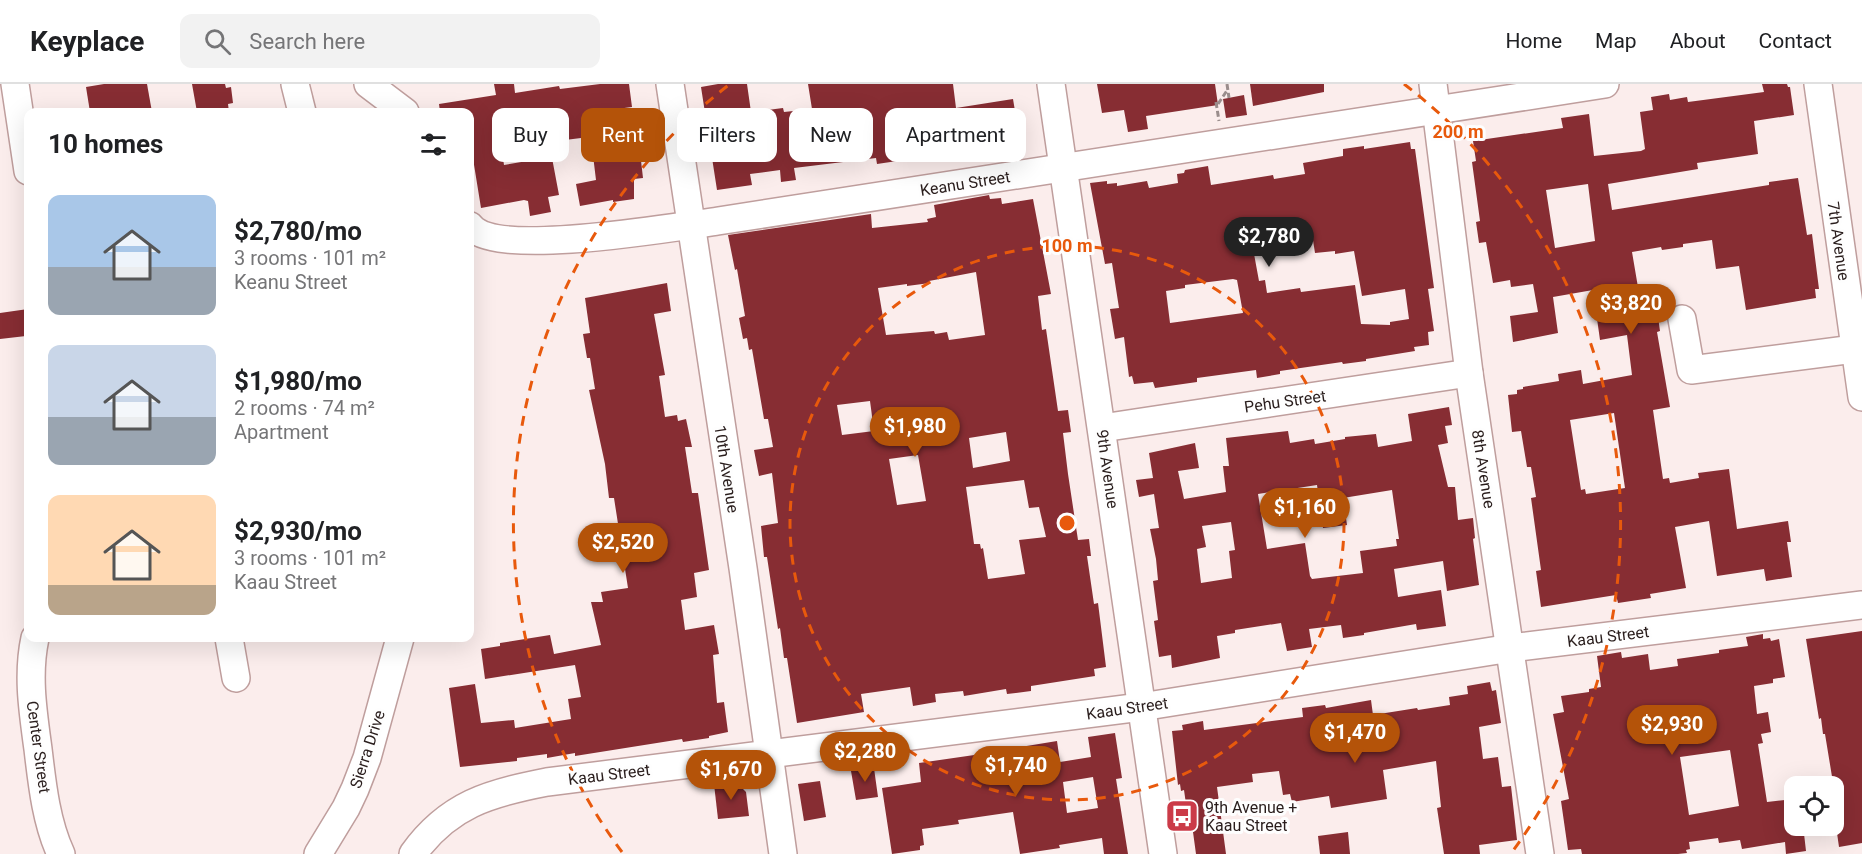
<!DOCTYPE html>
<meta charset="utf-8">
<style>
:root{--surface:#fff;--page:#f2f2f2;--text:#202124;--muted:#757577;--line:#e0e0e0;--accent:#b45309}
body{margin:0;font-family:Roboto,sans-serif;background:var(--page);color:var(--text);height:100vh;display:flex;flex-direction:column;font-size:22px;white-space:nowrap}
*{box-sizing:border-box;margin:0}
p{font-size:20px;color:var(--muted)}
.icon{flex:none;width:33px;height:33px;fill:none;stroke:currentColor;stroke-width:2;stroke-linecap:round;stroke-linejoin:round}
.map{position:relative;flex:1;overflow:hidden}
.details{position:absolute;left:24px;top:24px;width:450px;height:534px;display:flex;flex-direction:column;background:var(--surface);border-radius:12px;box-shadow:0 6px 24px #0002}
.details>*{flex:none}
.banner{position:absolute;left:492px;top:24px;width:570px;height:54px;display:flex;gap:12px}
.buttons{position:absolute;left:1784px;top:692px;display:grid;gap:12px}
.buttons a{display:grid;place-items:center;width:60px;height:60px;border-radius:12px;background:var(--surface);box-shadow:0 6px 24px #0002;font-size:30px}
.price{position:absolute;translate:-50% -51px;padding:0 14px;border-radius:21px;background:var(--accent);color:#fff;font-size:20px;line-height:39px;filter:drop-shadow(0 2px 3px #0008)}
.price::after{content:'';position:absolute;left:50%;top:36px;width:18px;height:14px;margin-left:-9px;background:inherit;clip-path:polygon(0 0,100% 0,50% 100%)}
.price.selected{background:#222;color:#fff}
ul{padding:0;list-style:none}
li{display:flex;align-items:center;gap:18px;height:150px;padding:0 24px}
li span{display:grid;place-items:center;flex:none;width:168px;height:120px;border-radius:12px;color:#555}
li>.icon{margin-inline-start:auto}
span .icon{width:72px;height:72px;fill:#fffc;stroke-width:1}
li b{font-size:26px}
h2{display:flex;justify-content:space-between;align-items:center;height:72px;padding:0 24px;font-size:26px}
.pill{padding:0 21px;border-radius:12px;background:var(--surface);box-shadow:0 6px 24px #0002;font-size:21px;line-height:54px}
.pill.selected{background:var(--accent);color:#fff}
header{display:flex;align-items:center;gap:36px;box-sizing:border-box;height:84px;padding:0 30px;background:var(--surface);border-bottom:2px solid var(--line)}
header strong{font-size:28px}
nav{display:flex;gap:33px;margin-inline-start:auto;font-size:21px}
.search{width:420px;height:54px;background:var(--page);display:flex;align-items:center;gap:15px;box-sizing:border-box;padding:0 21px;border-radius:12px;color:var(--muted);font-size:22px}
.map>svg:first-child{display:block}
</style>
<header>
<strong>Keyplace</strong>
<div class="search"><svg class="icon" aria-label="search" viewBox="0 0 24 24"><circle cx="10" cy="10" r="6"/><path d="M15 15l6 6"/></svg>Search here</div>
<nav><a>Home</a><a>Map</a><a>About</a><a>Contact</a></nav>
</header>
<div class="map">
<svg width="1862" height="770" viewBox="0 0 1862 770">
<rect width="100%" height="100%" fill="#fbedec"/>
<g fill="#872d33" fill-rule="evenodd">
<path d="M104 0H147L152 28H90L86 3Z"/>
<path d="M192 0H225L226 4 231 3 233 19 228 20 229 28H197Z"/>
<path d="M494 0H514L515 9 559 2 560 5 600 0H629L632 23 594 28 597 52 549 58 559 111 548 113 551 128 530 132 528 117 524 116 481 124 470 56V28H440L439 20 496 11ZM527 44 533 76 504 81 499 48Z"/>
<path d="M718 0H747L751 28 783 24 784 28 812 25 808 0H953L956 24 1013 15 1018 45 967 54 968 59 903 70 904 76 877 80 876 74 794 84 796 96 781 98 780 86 750 90 752 101 717 106 701 3Z"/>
<path d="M1097 0H1215L1218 21 1146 32 1148 45 1128 48 1124 26 1102 29Z"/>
<path d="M1250 0H1324V8L1253 22Z"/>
<path d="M1762 0H1787L1788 3H1790L1794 31 1754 37 1758 70 1697 79 1698 85 1608 100 1612 126 1769 101V98L1798 94 1807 151 1812 150 1819 205H1815L1816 214 1746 226 1739 182 1716 185 1712 156 1683 160V163L1662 166 1661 163 1632 168 1640 215 1655 212 1660 247 1657 248 1670 323 1653 326 1663 395 1669 394 1670 399 1699 394 1698 389 1729 385 1737 445 1788 437 1791 458H1787L1792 493 1766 497 1764 485 1717 492 1709 437 1675 443 1686 504 1650 510 1651 514 1618 519 1616 511 1541 523 1536 487 1541 486 1531 414 1536 413 1531 383H1527L1521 347 1512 348 1508 311 1517 310V306L1523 305V303L1559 297 1558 290 1581 286 1583 300 1632 291 1627 251 1600 256 1593 206 1553 213 1558 249 1513 258 1510 232 1538 228 1533 200 1511 203 1510 196 1493 199 1486 158 1479 159 1476 138 1480 137 1472 78 1476 77 1473 57 1563 44 1561 34 1589 30 1594 72 1641 67 1645 65 1640 28 1653 26 1651 13 1669 10 1670 16 1687 13 1688 18 1764 8ZM1588 100 1595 157 1555 164 1546 106ZM1614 329 1625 404 1586 410 1585 405 1581 406 1570 336Z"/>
<path d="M1244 11 1247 31 1226 34 1223 15Z"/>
<path d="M633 58 634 69 640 68 643 94 634 95V115L613 118V116L580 122 576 100 596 96 592 63Z"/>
<path d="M1410 58 1411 65H1415L1434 204 1428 205 1434 247 1428 248 1429 261 1414 263 1415 267 1366 275V277L1343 280 1342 278 1280 287V290L1257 294 1256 286 1197 294V298L1155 304 1153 298 1134 300 1132 292 1129 293 1124 253 1115 255 1110 225 1119 224 1112 179 1105 180 1090 99 1107 97V100L1117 99V102L1147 97 1149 104 1178 99 1177 90 1184 89 1185 86 1208 82 1211 101 1273 91 1274 95 1305 90 1303 79 1343 72V65L1364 62V65ZM1312 150 1315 169 1335 167V170L1354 167 1362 212 1405 205 1409 235 1390 238V241L1361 240 1355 201 1301 208 1300 204 1267 209 1265 196 1259 197 1252 159ZM1233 195 1237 196 1243 229 1170 239 1166 207 1185 204V201Z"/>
<path d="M989 111 990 115 1001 114 1002 120 1033 115 1051 210 1038 212 1042 246 1046 245 1058 327 1068 326 1071 348 1063 349 1068 390 1078 456 1089 455 1091 472H1087L1094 520 1098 519 1106 583 1094 585 1095 592 1031 602V607L1007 610 1006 605 964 612 963 607 935 610 936 618 913 622 910 603 861 610 864 628 797 639 787 574H784L780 544 778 545 767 473H764L761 442 778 439 772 389 759 392 754 366 773 363 768 335H764L752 265 749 266 747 254 743 255 739 234 745 232 737 185 735 186 728 151 871 130 872 144 928 138 927 135 936 133 934 121ZM976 188 985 251 949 256 947 248 935 250 934 247 886 251 878 204 907 200V202L930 199 929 197ZM870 317 874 347 842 351 837 321ZM1006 348 1010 377 973 384 969 354ZM918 371 926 417 897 421 889 375ZM1024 396 1029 424 1039 423 1046 453 1019 456 1025 490 988 495 983 464 981 465 980 460H974L966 403Z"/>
<path d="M667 199 671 227 654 230 665 291 659 292 665 333 677 331 678 337 686 335 692 363H685L692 409H698L709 486 694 489 697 513 681 516 685 546 714 541 719 570 713 571 717 619 724 618 728 648 709 652V654L683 658 682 655 575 672V669L547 674V670L517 674V677L460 683 449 604 475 600 481 639 514 636 515 644 571 635 568 615 581 613 575 581 485 595 481 565 500 562V559L550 551 554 570 601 561 591 518H603L601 508 628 504 614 414H609L605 380 589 306 595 305 590 274H587L583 250 590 249 585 214Z"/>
<path d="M28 225V242L25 243 26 252 0 255V229Z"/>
<path d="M1449 323 1452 341 1445 342 1448 359 1438 361 1448 403H1455L1458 436 1473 434 1475 454 1473 455 1479 501 1447 507 1443 477 1394 485 1398 513 1441 506 1446 542 1417 546 1416 540 1364 549V551L1343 554 1341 541 1309 545 1312 563 1287 567 1281 539 1235 546V549L1217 552 1220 574 1172 584 1171 571 1159 573 1154 537 1158 536 1153 497 1158 496 1156 475 1150 445 1159 444 1154 410 1139 413 1136 396 1153 394 1149 369 1195 359 1199 384 1178 387 1184 415 1226 408 1223 382H1229L1226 354 1288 347 1290 359 1314 355 1315 360 1345 355V353L1376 350 1378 363 1412 357 1408 330ZM1317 401 1323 444 1347 441 1343 414 1392 406 1399 455H1396L1397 462 1360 467 1363 489 1312 495 1310 492 1305 459 1267 465 1258 410ZM1231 438 1235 466 1229 467 1232 494 1201 499 1197 465 1206 463 1202 442Z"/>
<path d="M1862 547V759L1839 763 1836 742H1833V724L1837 723 1825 650H1823L1821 634 1819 635 1806 555Z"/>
<path d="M1763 550V555L1770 554 1771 557 1779 555 1785 593 1773 595V599L1754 602 1757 630 1768 628 1771 648 1761 650 1763 659 1758 660 1767 718 1794 715V741H1803L1806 767 1786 770 1785 758 1742 765 1740 756 1719 759 1718 754 1689 758 1690 765 1686 766 1687 769 1678 770H1582L1581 765 1568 766 1561 717 1569 715 1553 630 1564 628 1561 612 1589 608V605L1601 603 1597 572 1621 568 1622 574 1648 570 1650 586 1678 582 1677 575 1719 569V566L1748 562 1746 553ZM1730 666 1739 722 1689 731 1680 673Z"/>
<path d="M1490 598 1492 607 1496 606 1501 639 1479 643 1483 675 1498 673 1502 703 1511 702 1517 756 1479 761 1480 770H1444L1437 724 1441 723 1436 677 1383 686 1387 715 1331 724 1329 712 1292 718 1290 710 1283 711 1279 687 1252 690 1253 698 1217 703 1226 770H1196L1190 726 1187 727 1184 706 1181 707 1180 700 1178 701 1172 647 1183 646 1182 641 1203 637 1204 646 1303 633 1302 624 1325 621 1326 624 1371 616 1373 631 1417 624 1418 626 1450 621 1449 613 1468 610 1467 602Z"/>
<path d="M1115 649 1122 694 1116 695 1128 770H1104L1102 754 1059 761 1060 764 1020 770 1013 728 958 736 959 740 922 745 924 761 920 762V766L892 770 882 704 921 698 919 679 1002 667V666L1057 657 1060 678 1091 673 1088 653ZM1093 693 1098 724 1067 729 1063 698Z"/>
<path d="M873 677 878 713 856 716 851 687 861 686Z"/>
<path d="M820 697 826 733 804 737 798 700Z"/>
<path d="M728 699 739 701 746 708 749 732 718 735 714 700Z"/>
<path d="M1348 748 1350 770H1320L1318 752Z"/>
</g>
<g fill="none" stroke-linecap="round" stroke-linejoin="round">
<defs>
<g id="minor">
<path d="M15 0 28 87"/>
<path d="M295 0 302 28"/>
<path d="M368 0 405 28"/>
<path d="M670 0 743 484 783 770"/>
<path d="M1051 0 1163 770"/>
<path d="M1433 0 1469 289 1540 770"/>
<path d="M1818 0 1862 313"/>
<path d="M470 142C496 174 675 143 718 137L1605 0"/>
<path d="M1682 235 1691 286 1854 265"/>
<path d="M1102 344 1469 289"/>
<path d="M35 554C27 591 33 628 38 665 42 699 46 738 61 770"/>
<path d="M229 554 236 594"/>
<path d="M318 770 346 724 355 705 367 674 400 554"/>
<path d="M413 770C448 721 489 709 547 698L1141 623 1511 564 1862 521"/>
</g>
</defs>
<use href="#minor" stroke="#bf9e9d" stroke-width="30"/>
<g stroke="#9a8d8c" stroke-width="3" stroke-dasharray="6 3" stroke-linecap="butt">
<path d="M1227 0 1229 14"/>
<path d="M1216 18 1219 37"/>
<path d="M1218 20 1228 5"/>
</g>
<use href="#minor" stroke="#fff" stroke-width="27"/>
</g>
<g fill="none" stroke="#e8590c" stroke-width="3" stroke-dasharray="10 8">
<circle cx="1067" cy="439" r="277"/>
<path d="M622 768A553 553 0 0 1 730 0M1404 0A553 553 0 0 1 1512 768"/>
</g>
<defs>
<symbol id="bus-square" viewBox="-11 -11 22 22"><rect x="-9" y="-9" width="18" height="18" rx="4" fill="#cb3b48" stroke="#fefefe"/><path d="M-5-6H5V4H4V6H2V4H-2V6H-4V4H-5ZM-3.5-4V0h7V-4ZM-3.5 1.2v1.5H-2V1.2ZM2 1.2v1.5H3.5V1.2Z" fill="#fff"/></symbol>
</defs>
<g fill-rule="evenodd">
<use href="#bus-square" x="1163" y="713" width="38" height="38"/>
</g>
<g text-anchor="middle" stroke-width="6" stroke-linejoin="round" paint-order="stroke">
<g font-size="16" fill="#291d1c" stroke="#fefefe">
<text transform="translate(965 99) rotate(-9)" y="6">Keanu Street</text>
<text transform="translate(1839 157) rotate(82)" y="6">7th Avenue</text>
<text transform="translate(1285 317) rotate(-8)" y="6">Pehu Street</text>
<text transform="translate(727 385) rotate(81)" y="6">10th Avenue</text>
<text transform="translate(1108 385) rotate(82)" y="6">9th Avenue</text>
<text transform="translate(1484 385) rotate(81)" y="6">8th Avenue</text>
<text transform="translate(1608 552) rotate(-7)" y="6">Kaau Street</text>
<text transform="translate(1127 624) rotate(-8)" y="6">Kaau Street</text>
<text transform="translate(39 663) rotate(82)" y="6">Center Street</text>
<text transform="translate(367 665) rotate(-72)" y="6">Sierra Drive</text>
<text transform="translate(609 690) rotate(-7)" y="6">Kaau Street</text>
</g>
<g font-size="16" fill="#291d1c" stroke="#fefefe" text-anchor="start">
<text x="1205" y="729">9th Avenue +<tspan x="1205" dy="18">Kaau Street</tspan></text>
</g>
</g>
<circle cx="1067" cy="439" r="9" fill="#e8590c" stroke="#fefefe" stroke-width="3"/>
<g font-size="18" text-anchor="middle" font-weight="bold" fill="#e8590c" stroke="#fefefe" stroke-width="6" stroke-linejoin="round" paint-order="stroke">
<text x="1458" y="54">200 m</text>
<text x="1067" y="168">100 m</text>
</g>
</svg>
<div class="buttons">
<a><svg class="icon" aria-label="locate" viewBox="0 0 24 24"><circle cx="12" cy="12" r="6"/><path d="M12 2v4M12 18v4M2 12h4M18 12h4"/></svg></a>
</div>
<b class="price selected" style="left:1269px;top:184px">$2,780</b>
<b class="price" style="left:1631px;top:251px">$3,820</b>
<b class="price" style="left:915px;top:374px">$1,980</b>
<b class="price" style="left:1305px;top:455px">$1,160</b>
<b class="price" style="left:623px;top:490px">$2,520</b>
<b class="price" style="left:1672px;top:672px">$2,930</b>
<b class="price" style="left:1355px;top:680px">$1,470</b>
<b class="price" style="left:865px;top:699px">$2,280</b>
<b class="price" style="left:1016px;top:713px">$1,740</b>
<b class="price" style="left:731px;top:717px">$1,670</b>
<div class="banner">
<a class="pill">Buy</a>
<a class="pill selected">Rent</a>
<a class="pill">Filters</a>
<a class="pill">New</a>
<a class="pill">Apartment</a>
</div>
<section class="details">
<h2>10 homes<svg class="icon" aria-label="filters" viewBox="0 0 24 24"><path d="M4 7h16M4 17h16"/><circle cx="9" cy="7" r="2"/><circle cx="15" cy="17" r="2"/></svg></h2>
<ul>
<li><span style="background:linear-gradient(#a9c7e8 60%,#9aa5b1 0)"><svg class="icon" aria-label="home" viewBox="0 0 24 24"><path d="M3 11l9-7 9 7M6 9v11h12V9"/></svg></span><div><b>$2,780/mo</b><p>3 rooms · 101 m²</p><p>Keanu Street</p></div></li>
<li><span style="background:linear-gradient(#c9d6e8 60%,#9aa5b1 0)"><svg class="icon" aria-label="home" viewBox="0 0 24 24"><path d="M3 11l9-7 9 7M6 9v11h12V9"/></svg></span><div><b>$1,980/mo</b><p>2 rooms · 74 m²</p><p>Apartment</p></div></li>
<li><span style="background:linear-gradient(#ffd9b3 75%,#b9a48a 0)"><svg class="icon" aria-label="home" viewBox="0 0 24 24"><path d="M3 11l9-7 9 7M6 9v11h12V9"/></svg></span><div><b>$2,930/mo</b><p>3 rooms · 101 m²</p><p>Kaau Street</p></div></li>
</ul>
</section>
</div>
